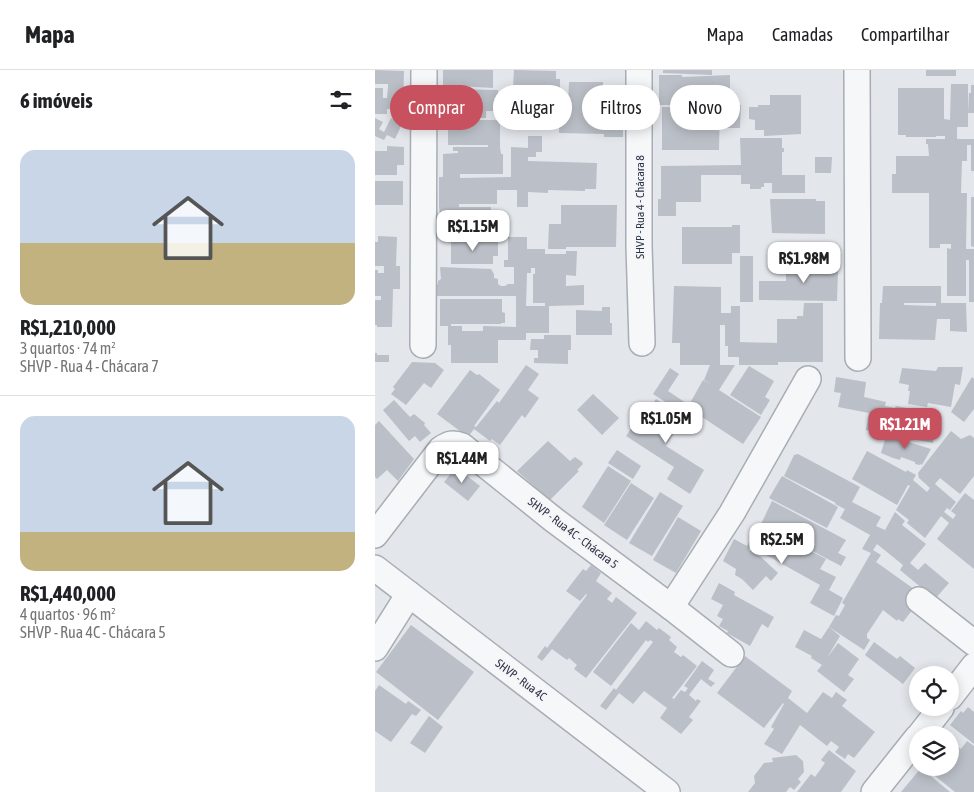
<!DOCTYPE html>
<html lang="pt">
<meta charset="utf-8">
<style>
:root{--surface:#fff;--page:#f2f2f2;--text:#202124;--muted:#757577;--line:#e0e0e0;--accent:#c7515f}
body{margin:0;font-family:"Asap Condensed",sans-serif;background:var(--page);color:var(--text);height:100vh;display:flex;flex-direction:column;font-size:19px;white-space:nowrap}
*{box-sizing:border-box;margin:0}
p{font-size:16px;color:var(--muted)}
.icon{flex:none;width:28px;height:28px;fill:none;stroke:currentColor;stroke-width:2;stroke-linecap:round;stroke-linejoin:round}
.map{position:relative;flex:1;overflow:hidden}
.side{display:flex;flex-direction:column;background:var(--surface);width:375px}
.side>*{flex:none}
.top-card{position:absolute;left:15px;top:15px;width:475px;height:45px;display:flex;gap:10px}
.tools{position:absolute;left:534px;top:596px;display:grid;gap:10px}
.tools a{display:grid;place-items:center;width:50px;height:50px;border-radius:50%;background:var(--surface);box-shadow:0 2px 12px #0003;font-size:25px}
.price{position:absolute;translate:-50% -42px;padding:0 11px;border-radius:10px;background:#fff;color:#222;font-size:16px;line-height:32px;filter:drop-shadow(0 1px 2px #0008)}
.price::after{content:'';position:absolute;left:50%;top:30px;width:15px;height:11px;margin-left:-8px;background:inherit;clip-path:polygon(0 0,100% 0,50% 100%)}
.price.on{background:var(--accent);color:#fff}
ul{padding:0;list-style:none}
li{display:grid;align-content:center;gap:10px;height:265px;padding:0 20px}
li+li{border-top:1px solid var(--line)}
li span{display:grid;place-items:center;height:155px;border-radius:15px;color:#555}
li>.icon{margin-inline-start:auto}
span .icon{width:90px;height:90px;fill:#fffc;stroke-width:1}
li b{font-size:21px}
h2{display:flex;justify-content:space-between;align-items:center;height:60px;padding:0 20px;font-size:21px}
.tag{padding:0 18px;border-radius:22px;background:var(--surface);box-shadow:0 2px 12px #0003;font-size:18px;line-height:45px}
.tag.on{background:var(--accent);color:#fff}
header{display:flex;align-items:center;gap:30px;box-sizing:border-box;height:70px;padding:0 25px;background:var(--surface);border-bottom:1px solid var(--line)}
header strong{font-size:24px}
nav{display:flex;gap:28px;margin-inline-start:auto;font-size:18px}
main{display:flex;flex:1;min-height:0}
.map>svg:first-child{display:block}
</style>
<header>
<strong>Mapa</strong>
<nav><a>Mapa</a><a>Camadas</a><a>Compartilhar</a></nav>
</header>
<main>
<section class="side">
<h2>6 imóveis<svg class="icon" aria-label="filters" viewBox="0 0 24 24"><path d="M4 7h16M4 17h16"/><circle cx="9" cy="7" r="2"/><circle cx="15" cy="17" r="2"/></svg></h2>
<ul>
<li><span style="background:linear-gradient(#c9d6e8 60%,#c2b280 0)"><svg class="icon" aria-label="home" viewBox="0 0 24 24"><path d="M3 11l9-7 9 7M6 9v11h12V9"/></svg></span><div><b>R$1,210,000</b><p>3 quartos · 74 m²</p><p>SHVP - Rua 4 - Chácara 7</p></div></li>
<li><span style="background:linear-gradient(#c9d6e8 75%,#c2b280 0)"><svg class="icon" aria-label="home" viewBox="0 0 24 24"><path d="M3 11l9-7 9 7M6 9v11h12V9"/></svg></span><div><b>R$1,440,000</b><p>4 quartos · 96 m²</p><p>SHVP - Rua 4C - Chácara 5</p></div></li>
</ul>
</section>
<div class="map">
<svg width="599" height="722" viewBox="0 0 599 722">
<rect width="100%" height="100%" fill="#e3e6eb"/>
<g fill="#bbbfc7" fill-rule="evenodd">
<path d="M0 0 29 1 28 35H18V39H12V44H0V18H8V28H12L13 16V14H0Z"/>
<path d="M68 0H118V18L68 15Z"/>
<path d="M139 0 181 1V9H185V23H153V48H136V18H138Z"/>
<path d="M288 0H337V5L288 3Z"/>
<rect x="551" y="0" width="30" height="6"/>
<path d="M284 5H307V7L355 5V33L301 32V35H284Z"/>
<path d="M194 12H228V19H242V39H248V67H229V64L184 63V38H197V36H193Z"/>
<path d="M576 14H593V57H582V69H599V101H596V75H592V91H587L586 123H592L591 179H599V232H594V190H591V226H572V178L576 179V174H565V178H554V123H517V104H521V86H554L553 74H551V69H570V66H561V67H531V65H523V18H569V49L575 50Z"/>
<path d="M596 15H599V43H593L594 23H596Z"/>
<path d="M79 19 123 20V41H111V48H72L73 21H79Z"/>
<path d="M395 25H426V64L389 66V60H380V50L374 49V37H383V35H395Z"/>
<path d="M351 35H366L365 58H351Z"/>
<path d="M287 37H345L344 80H287Z"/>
<path d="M0 48 8 52 4 59 9 62 16 48 27 54 20 69 12 65 9 70 0 66Z"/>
<path d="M73 50H125V77L126 84H128V104H85V108L136 107V77L153 78V66H167V82H161V87H153V91L222 93 221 119H210V121L173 120V123L153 122V137H142V120H122V134H84V137H116V144H120L118 161H74V150H66L64 137V107H68V84L83 83V81H78V77H113V75H73Z"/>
<path d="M365 68H407V78H409V82H407V105H430V123H397V113H389V117H386V119H375V114H366V105H326V132H301V146H283V129H286V96L366 95Z"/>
<path d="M12 76 29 77V95H22V105H0V81H12Z"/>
<path d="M440 87H457L456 103H440Z"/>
<rect x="0" y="111" width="28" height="24"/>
<path d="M596 127H599V177L596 176Z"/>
<path d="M395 129H441V131H450V164L397 163Z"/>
<path d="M186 135H242L241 177H191V179H173L174 154H186Z"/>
<path d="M357 155H365V183H357V194H307V157H357Z"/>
<path d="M3 166 22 167 21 196H25V219H18L17 257H2V255H0V230H6V226H0V200H3V203H9V196H0V172H3Z"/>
<path d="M76 167H90V171H123V186H118V194H76Z"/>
<path d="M133 167H152V179H170V184H191V181H202L201 206 191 205V216L209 215V235L174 236V263H151V270H123V293H76V275H73V256H65V229H127V242L130 243V253H126V254H76V256H87V261H108V256L141 257V226H60V216L63 214V211L66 209 65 197 116 199 119 204V208L123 209V214L126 216H130L133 214H139V197H129V190H133ZM156 198H160V204H158V233H170V236H151L152 203H156Z"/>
<rect x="365" y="186" width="13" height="46"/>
<path d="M433 187H452V201H463L462 231 384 230V211H411V200L432 201Z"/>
<path d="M299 216 346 217V243H356V236H365V272L402 273V249H422V246H428L429 233H448V292H403V295H364V287H353V276H350V255H345V295H360L344 320 386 347 368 374 327 347 323 353 278 324 295 298 304 304 293 321 314 335 328 310 337 315 329 310 335 295H305V273H297Z"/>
<path d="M508 216H566V233H591L592 262 575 261V249H562L560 270 504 269 505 233H507ZM529 233H561V236L529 235Z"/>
<path d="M227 237H235V253H237V265H201V240L227 241Z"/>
<path d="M169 265H196V280H193V294L159 293V288H163V280H155L156 269H169Z"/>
<path d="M0 283H2V285H14V292H0Z"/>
<path d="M37 292 60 293 69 300 56 318 49 313 31 335 16 324 20 319 18 317Z"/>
<path d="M151 295 164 304 153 320 164 328 150 348 147 345 125 375 117 369 115 371 99 359 93 367 62 344 95 300 102 305 104 304 125 320 99 356 101 357 122 331 124 333Z"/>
<path d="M374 296 399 311 390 327 395 330 386 345 355 325Z"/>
<path d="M563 297H588L585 315 580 314 576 337 553 333 552 337 533 334 535 321H533L534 315 524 313 527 298 561 301Z"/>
<path d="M461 307 491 312 489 327 511 332 510 336 520 338 521 336 563 344 558 373 491 360 494 343 463 337 466 323 459 322Z"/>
<path d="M597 307 599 309V339L589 352 576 342Z"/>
<path d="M218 324 244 348 227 365 202 340Z"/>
<path d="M281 329 309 347 291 376 329 400 315 424 292 409 299 397 251 366 258 356 261 358Z"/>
<path d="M19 330 35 347 39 344 50 353 49 355 56 363 45 372 40 366 34 371 8 340Z"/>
<path d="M4 351 39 389 23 411 12 400 2 409 0 407V355Z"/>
<path d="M576 361 586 369 595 365 599 368V406L585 424 565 408 560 414 581 432 575 440 572 438 569 442 578 449 581 445 576 441 590 423 599 430V499L562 469 574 453 566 446 550 468 532 453 534 450 521 440 535 416 533 415 522 435 477 409 492 381 531 402 532 400 541 405 538 410 552 422 555 418 544 408 543 403Z"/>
<path d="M511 366 527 370 556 379 547 395 545 394V395L540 394V392L526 387 525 390 518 388 506 383Z"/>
<path d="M173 371 195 391 200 387 207 392 208 394 202 400 204 401 175 430 142 401Z"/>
<path d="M242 380 266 396 258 409 233 393Z"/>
<path d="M423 384 485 417 477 432 506 447 501 456 510 460 520 442 530 451 527 455 551 474 535 493 543 500 550 493 574 513 560 529 525 500 528 495 502 474 498 480 506 485 501 492 539 519 538 539 528 552 523 549 522 551 508 540 492 564V568L495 570 489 580 454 557 461 545 464 546 470 535 467 533 496 483 487 479 495 465 465 448 470 439 460 434 461 433 409 406 419 385Z"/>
<path d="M233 396 256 411 229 453 207 437Z"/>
<path d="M81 397 105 416 93 431 69 412Z"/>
<path d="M407 406 463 437 452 458 394 428Z"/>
<path d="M256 413 279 428 252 470 229 455Z"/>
<path d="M285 422 308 436 277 486 254 473Z"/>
<path d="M397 431 471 470 463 483 471 487 466 496 386 454Z"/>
<path d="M303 447 326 461 301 503 278 490Z"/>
<path d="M384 454 451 489 445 499 461 507 454 520 468 528 459 546 435 533 445 515 375 476 374 480 386 487 403 503 396 511 391 506 378 520 367 509 360 505 361 499 348 491 359 469 372 476Z"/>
<path d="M216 495 226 503 221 511 237 523 232 529 237 533 241 527 262 543 211 608 199 599 202 595 194 588 192 590 177 579 167 591 162 587 170 576 172 578 212 525 211 524 205 531 191 521 208 499 211 501Z"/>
<path d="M344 513 360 522 359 525 399 547 393 558 387 554 375 576 352 563 353 561 344 556 348 549 342 546 348 535 336 529Z"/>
<path d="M271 551 282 560 284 558 296 567 294 570 302 577 299 582 306 587 308 585 322 596 297 628 299 629 306 620 310 622 313 618 309 616 327 591 339 600 333 609 340 613 336 617 326 609 314 625 321 631 322 629 326 631 314 647 318 650 306 664 285 648 292 638 269 621 258 634 244 623 231 640 225 636 239 618 241 620 278 572 275 570 273 572 271 570 236 616 218 602 256 553 264 560Z"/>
<path d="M36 555 99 602 63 650 1 602Z"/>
<path d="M454 557 465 566 452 588 463 573 484 589 473 605 479 609 469 622 442 601 447 595 436 588 437 586 420 577 429 560 446 569Z"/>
<path d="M499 572 522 589 525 586 540 598 528 614 490 585Z"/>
<path d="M370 586 417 621 413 628 432 643 448 622 457 628 461 622 472 630 467 636 500 662 479 688 473 684 470 689 460 682 464 677 456 671 452 676 425 655 407 684 389 674 399 659 396 657 409 634 408 633 389 658 342 623Z"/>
<path d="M4 615 31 634 33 631 46 640 41 646 37 644 16 672 0 661V621Z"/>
<path d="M593 637 599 642V674L575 655 586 641 588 643Z"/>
<path d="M54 646 68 657 50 683 35 673Z"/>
<path d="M592 671 599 676V722H580L554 701 557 698H575V673L576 672 586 679Z"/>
<path d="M454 680 481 701 466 722H422L436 704 440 707 450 693 446 690Z"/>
<path d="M421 685 428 691 429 702 423 709 426 712 419 720 415 717 411 722H373L380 713 379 706 389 693 398 692 397 688Z"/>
<path d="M546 698 575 722H526Z"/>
</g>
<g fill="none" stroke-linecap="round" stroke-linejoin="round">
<defs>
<g id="minor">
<path d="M264 0V176L267 273"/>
<path d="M482 0 483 288"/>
<path d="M48 275 49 0"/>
<path d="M0 465 66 379C74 374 78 372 87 376L179 450 296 537 356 584"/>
<path d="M0 498 292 722"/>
<path d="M544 530 599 573"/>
<path d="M296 537 357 443 433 309"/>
<path d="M0 578 34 524"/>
<path d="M575 627 599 596"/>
<path d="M545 665 566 638"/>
<path d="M499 722 542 668"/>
</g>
</defs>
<use href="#minor" stroke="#a8adb5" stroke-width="28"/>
<use href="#minor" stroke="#f6f7f9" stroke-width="25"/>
</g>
<g text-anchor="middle" stroke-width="4" stroke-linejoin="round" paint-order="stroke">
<g font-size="12" fill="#2c3342" stroke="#f3f5f8">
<text transform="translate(265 137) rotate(-90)" y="4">SHVP - Rua 4 - Chácara 8</text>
<text transform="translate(198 463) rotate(37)" y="4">SHVP - Rua 4C - Chácara 5</text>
<text transform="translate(146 610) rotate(37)" y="4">SHVP - Rua 4C</text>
</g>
</g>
</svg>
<div class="tools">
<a><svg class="icon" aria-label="locate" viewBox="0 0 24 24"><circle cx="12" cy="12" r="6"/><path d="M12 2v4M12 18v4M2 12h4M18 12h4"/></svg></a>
<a><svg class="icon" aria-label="layers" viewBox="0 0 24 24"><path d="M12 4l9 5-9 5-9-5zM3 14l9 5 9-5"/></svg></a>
</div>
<b class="price" style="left:98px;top:182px">R$1.15M</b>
<b class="price" style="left:429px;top:214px">R$1.98M</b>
<b class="price" style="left:291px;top:374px">R$1.05M</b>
<b class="price on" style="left:530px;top:380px">R$1.21M</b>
<b class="price" style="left:87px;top:414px">R$1.44M</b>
<b class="price" style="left:407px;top:495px">R$2.5M</b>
<div class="top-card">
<a class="tag on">Comprar</a>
<a class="tag">Alugar</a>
<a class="tag">Filtros</a>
<a class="tag">Novo</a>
</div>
</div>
</main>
